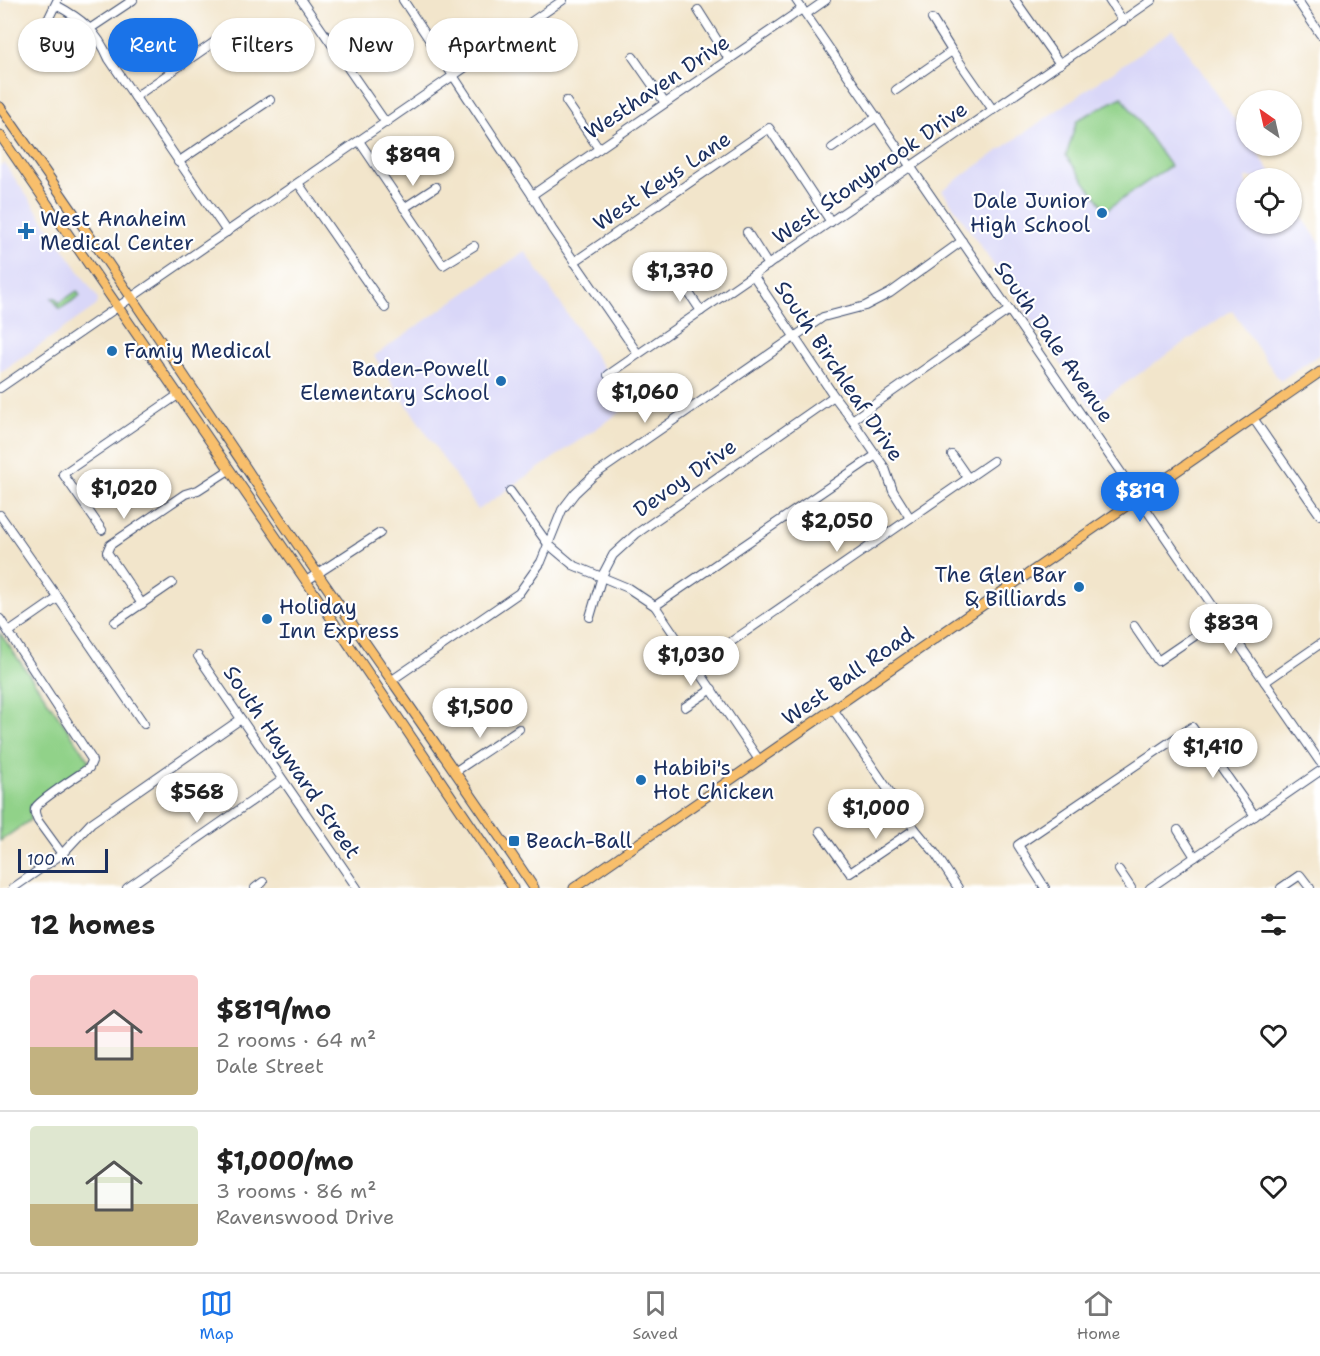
<!DOCTYPE html>
<meta charset="utf-8">
<style>
:root{--surface:#fff;--page:#f6f6f6;--text:#222;--muted:#767676;--line:#e0e0e0;--accent:#1a73e8}
body{margin:0;font-family:"Shantell Sans",sans-serif;background:var(--page);color:var(--text);height:100vh;display:flex;flex-direction:column;font-size:22px;white-space:nowrap}
*{box-sizing:border-box;margin:0}
p{font-size:20px;color:var(--muted)}
.icon{flex:none;width:33px;height:33px;fill:none;stroke:currentColor;stroke-width:2;stroke-linecap:round;stroke-linejoin:round}
.map{position:relative;height:888px;overflow:hidden}
.panel{display:flex;flex-direction:column;background:var(--surface);flex:1}
.panel>*{flex:none}
.guide{position:absolute;left:18px;top:18px;width:600px;height:54px;display:flex;gap:12px}
.needle{width:39px;rotate:326deg}
.buttons{position:absolute;left:1236px;top:90px;display:grid;gap:12px}
.buttons a{display:grid;place-items:center;width:66px;height:66px;border-radius:50%;background:var(--surface);box-shadow:0 2px 4px #0004;font-size:30px}
.scale{position:absolute;left:18px;bottom:15px;width:90px;box-sizing:border-box;padding-left:6px;border:3px solid #1b2f5e;border-top:0;font-size:16px;line-height:21px;white-space:nowrap;color:#1b2f5e;-webkit-text-stroke:4px #fff;paint-order:stroke}
.price{position:absolute;translate:-50% -51px;padding:0 14px;border-radius:21px;background:#fff;color:#222;font-size:20px;line-height:39px;filter:drop-shadow(0 2px 3px #0008)}
.price::after{content:'';position:absolute;left:50%;top:36px;width:18px;height:14px;margin-left:-9px;background:inherit;clip-path:polygon(0 0,100% 0,50% 100%)}
.price.selected{background:var(--accent);color:#fff}
ul{padding:0;list-style:none}
li{display:flex;align-items:center;gap:18px;height:150px;padding:0 30px}
li+li{border-top:2px solid var(--line)}
li span{display:grid;place-items:center;flex:none;width:168px;height:120px;border-radius:6px;color:#555}
li>.icon{margin-inline-start:auto}
span .icon{width:72px;height:72px;fill:#fffc;stroke-width:1}
li b{font-size:26px}
h2{display:flex;justify-content:space-between;align-items:center;height:72px;padding:0 30px;font-size:26px}
.tag{padding:0 21px;border-radius:27px;background:var(--surface);box-shadow:0 2px 4px #0004;font-size:21px;line-height:54px}
.tag.selected{background:var(--accent);color:#fff}
.menu{display:flex;justify-content:space-around;align-items:center;height:84px;border-top:2px solid var(--line);background:var(--surface);font-size:16px;color:var(--muted)}
.menu a{display:grid;justify-items:center;gap:3px}
.menu .selected{color:var(--accent)}
.map>svg:first-child{display:block}
</style>
<div class="map">
<svg width="1320" height="888" viewBox="0 0 1320 888">
<rect width="100%" height="100%" fill="#fff"/>
<filter id="ink" filterUnits="userSpaceOnUse"><feTurbulence type="fractalNoise" baseFrequency=".0167" numOctaves="2"/><feDisplacementMap in="SourceGraphic" scale="12" xChannelSelector="R" yChannelSelector="G"/><feConvolveMatrix kernelMatrix="1 2 1 2 8 2 1 2 1" color-interpolation-filters="sRGB"/></filter>
<filter id="wash" filterUnits="userSpaceOnUse"><feTurbulence type="fractalNoise" baseFrequency=".008" numOctaves="4" result="noise"/><feDisplacementMap in="SourceGraphic" scale="24" xChannelSelector="R" yChannelSelector="G"/><feGaussianBlur stdDeviation="1.35" result="paint"/><feColorMatrix in="noise" values="0 0 0 0 0 0 0 0 0 0 0 0 0 0 0 0 0 1.4 0 .05"/><feComposite in="paint" operator="in"/></filter>
<g filter="url(#wash)">
<rect width="100%" height="100%" fill="#f2e5cb"/>
<g fill="#d9d7f8">
<path d="M1173 30 1246 136V146H1253L1275 178H1246V224H1292V202L1320 243V354L1280 381 1232 310 1091 407 942 190Z"/>
<path d="M4 163 97 297 98 301 96 306 0 373V166Z"/>
<path d="M525 251 629 406 478 510 374 356Z"/>
</g>
<g fill="#91d289" stroke="#568074" stroke-width="1.5">
<path d="M1122 97 1170 166 1106 210 1066 156 1077 120Z"/>
<path d="M77 291 80 296 60 309 52 298H56L59 303Z"/>
<path d="M0 633 90 761 30 806V820L0 841Z"/>
</g>
<g fill="none" stroke-linecap="round" stroke-linejoin="round">
<path stroke="#75c1ee" stroke-width="1.5" d="M0 2 1 0"/>
</g>
</g>
<g filter="url(#ink)">
<g fill="none" stroke-linecap="round" stroke-linejoin="round">
<defs>
<g id="minor">
<path d="M301 0 386 123"/>
<path d="M403 0 532 195 552 229 638 354"/>
<path d="M796 0 1320 762"/>
<path d="M1015 0 1060 64"/>
<path d="M1109 0 1123 21"/>
<path d="M1297 0 1320 34"/>
<path d="M56 5C82 19 97 31 109 59L227 232"/>
<path d="M698 10 729 59"/>
<path d="M806 14 826 0"/>
<path d="M932 19 952 51 993 110"/>
<path d="M45 26 57 1"/>
<path d="M91 28 133 0"/>
<path d="M633 57 665 103"/>
<path d="M896 90 952 51"/>
<path d="M135 97 223 36"/>
<path d="M566 101 599 149"/>
<path d="M359 141 443 265 474 246"/>
<path d="M832 148 877 117"/>
<path d="M178 162 270 100"/>
<path d="M298 183 385 308"/>
<path d="M532 195 802 9"/>
<path d="M404 208 436 187"/>
<path d="M747 232 768 265"/>
<path d="M574 262 769 128 831 222"/>
<path d="M753 275 834 396 852 420 885 468 893 491 910 518"/>
<path d="M681 281 701 311"/>
<path d="M608 375 1152 0"/>
<path d="M0 388 563 0"/>
<path d="M1253 418 1320 515"/>
<path d="M852 420 1009 310"/>
<path d="M952 455 968 478"/>
<path d="M510 491 548 544 573 565 628 588 655 606 759 760"/>
<path d="M0 515 58 598 144 724"/>
<path d="M102 530 63 474 178 395"/>
<path d="M306 581 380 533"/>
<path d="M142 604 107 552 110 545 185 494 198 490 229 470"/>
<path d="M655 606 876 455"/>
<path d="M590 617 602 576 613 555 636 534 834 396"/>
<path d="M0 619 91 758 92 761 89 768C79 775 41 799 36 807 33 812 36 816 38 821L62 854"/>
<path d="M115 622 172 583"/>
<path d="M1134 626 1158 661 1221 618"/>
<path d="M9 632 58 598"/>
<path d="M198 656 357 888"/>
<path d="M696 666 993 461"/>
<path d="M392 680 519 593 541 562 562 510 575 493 593 476 823 317 865 306 890 293 962 241"/>
<path d="M1265 682 1320 644"/>
<path d="M685 707 712 689"/>
<path d="M833 709 915 829 935 853 958 888"/>
<path d="M456 771 519 729"/>
<path d="M1178 830 1195 857"/>
<path d="M820 831 850 873 915 829"/>
<path d="M1119 870 1131 888"/>
<path d="M13 888 62 854 91 823 241 719"/>
<path d="M127 888 282 780"/>
<path d="M255 888 263 882"/>
<path d="M1045 888 1018 845 1192 727 1255 816"/>
<path d="M1150 888 1320 771"/>
<path d="M1281 888 1300 875 1310 888"/>
</g>
<g id="major">
<path d="M0 107C93 238 181 371 270 504 357 633 448 759 534 888"/>
<path d="M0 135 306 581 513 888"/>
<path d="M574 888 1320 372"/>
</g>
</defs>
<use href="#minor" stroke="#3b4a6e" stroke-width="10"/>
<use href="#major" stroke="#3b4a6e" stroke-width="11"/>
<use href="#minor" stroke="#fff" stroke-width="8"/>
<use href="#major" stroke="#f8bf6c" stroke-width="9"/>
</g>
</g>
<g fill="#1f6fb2" stroke="#fff" stroke-width="2">
<circle cx="1102" cy="213" r="6"/>
<path d="M23 222h6v6h6v6h-6v6h-6v-6h-6v-6h6z"/>
<circle cx="112" cy="351" r="6"/>
<circle cx="501" cy="381" r="6"/>
<circle cx="1079" cy="587" r="6"/>
<circle cx="267" cy="619" r="6"/>
<circle cx="641" cy="780" r="6"/>
<rect x="508" y="835" width="12" height="12" rx="3"/>
</g>
<g text-anchor="middle" stroke-width="4.5" stroke-linejoin="round" paint-order="stroke">
<g font-size="21" fill="#1b2f5e" stroke="#fff">
<text transform="translate(657 87) rotate(-34)" y="7">Westhaven Drive</text>
<text transform="translate(870 173) rotate(-35)" y="7">West Stonybrook Drive</text>
<text transform="translate(662 181) rotate(-34)" y="7">West Keys Lane</text>
<text transform="translate(1054 342) rotate(55)" y="7">South Dale Avenue</text>
<text transform="translate(839 371) rotate(56)" y="7">South Birchleaf Drive</text>
<text transform="translate(685 478) rotate(-35)" y="7">Devoy Drive</text>
<text transform="translate(848 676) rotate(-35)" y="7">West Ball Road</text>
<text transform="translate(292 762) rotate(56)" y="7">South Hayward Street</text>
</g>
<g font-size="21" fill="#1b2f5e" stroke="#fff" text-anchor="start">
<text x="1090" y="208" text-anchor="end">Dale Junior<tspan x="1090" dy="24">High School</tspan></text>
<text x="40" y="226">West Anaheim<tspan x="40" dy="24">Medical Center</tspan></text>
<text x="124" y="358">Famiy Medical</text>
<text x="489" y="376" text-anchor="end">Baden-Powell<tspan x="489" dy="24">Elementary School</tspan></text>
<text x="1067" y="582" text-anchor="end">The Glen Bar<tspan x="1067" dy="24">&amp; Billiards</tspan></text>
<text x="279" y="614">Holiday<tspan x="279" dy="24">Inn Express</tspan></text>
<text x="653" y="775">Habibi's<tspan x="653" dy="24">Hot Chicken</tspan></text>
<text x="526" y="848">Beach-Ball</text>
</g>
</g>
</svg>
<div class="buttons">
<a><svg class="needle" viewBox="-14 -14 28 28"><path d="M0-13l5 13h-10z" fill="#e53935"/><path d="M0 13l5-13h-10z" fill="#767676"/></svg></a>
<a><svg class="icon" aria-label="locate" viewBox="0 0 24 24"><circle cx="12" cy="12" r="6"/><path d="M12 2v4M12 18v4M2 12h4M18 12h4"/></svg></a>
</div>
<div class="scale">100 m</div>
<b class="price" style="left:413px;top:187px">$899</b>
<b class="price" style="left:680px;top:303px">$1,370</b>
<b class="price" style="left:645px;top:424px">$1,060</b>
<b class="price" style="left:124px;top:520px">$1,020</b>
<b class="price selected" style="left:1140px;top:523px">$819</b>
<b class="price" style="left:837px;top:553px">$2,050</b>
<b class="price" style="left:1231px;top:655px">$839</b>
<b class="price" style="left:691px;top:687px">$1,030</b>
<b class="price" style="left:480px;top:739px">$1,500</b>
<b class="price" style="left:1213px;top:779px">$1,410</b>
<b class="price" style="left:197px;top:824px">$568</b>
<b class="price" style="left:876px;top:840px">$1,000</b>
<div class="guide">
<a class="tag">Buy</a>
<a class="tag selected">Rent</a>
<a class="tag">Filters</a>
<a class="tag">New</a>
<a class="tag">Apartment</a>
</div>
</div>
<section class="panel">
<h2>12 homes<svg class="icon" aria-label="filters" viewBox="0 0 24 24"><path d="M4 7h16M4 17h16"/><circle cx="9" cy="7" r="2"/><circle cx="15" cy="17" r="2"/></svg></h2>
<ul>
<li><span style="background:linear-gradient(#f6c9c9 60%,#c2b280 0)"><svg class="icon" aria-label="home" viewBox="0 0 24 24"><path d="M3 11l9-7 9 7M6 9v11h12V9"/></svg></span><div><b>$819/mo</b><p>2 rooms · 64 m²</p><p>Dale Street</p></div><svg class="icon" aria-label="heart" viewBox="0 0 24 24"><path d="M12 20l-8-8c-3-5 5-10 8-4 3-6 11-1 8 4z"/></svg></li>
<li><span style="background:linear-gradient(#dfe7d0 65%,#c2b280 0)"><svg class="icon" aria-label="home" viewBox="0 0 24 24"><path d="M3 11l9-7 9 7M6 9v11h12V9"/></svg></span><div><b>$1,000/mo</b><p>3 rooms · 86 m²</p><p>Ravenswood Drive</p></div><svg class="icon" aria-label="heart" viewBox="0 0 24 24"><path d="M12 20l-8-8c-3-5 5-10 8-4 3-6 11-1 8 4z"/></svg></li>
</ul>
</section>
<nav class="menu">
<a class="selected"><svg class="icon" aria-label="map" viewBox="0 0 24 24"><path d="M3 6l6-2 6 2 6-2v14l-6 2-6-2-6 2zM9 4v14M15 6v14"/></svg>Map</a>
<a><svg class="icon" aria-label="saved" viewBox="0 0 24 24"><path d="M7 4h10v16l-5-4-5 4z"/></svg>Saved</a>
<a><svg class="icon" aria-label="home" viewBox="0 0 24 24"><path d="M3 11l9-7 9 7M6 9v11h12V9"/></svg>Home</a>
</nav>
